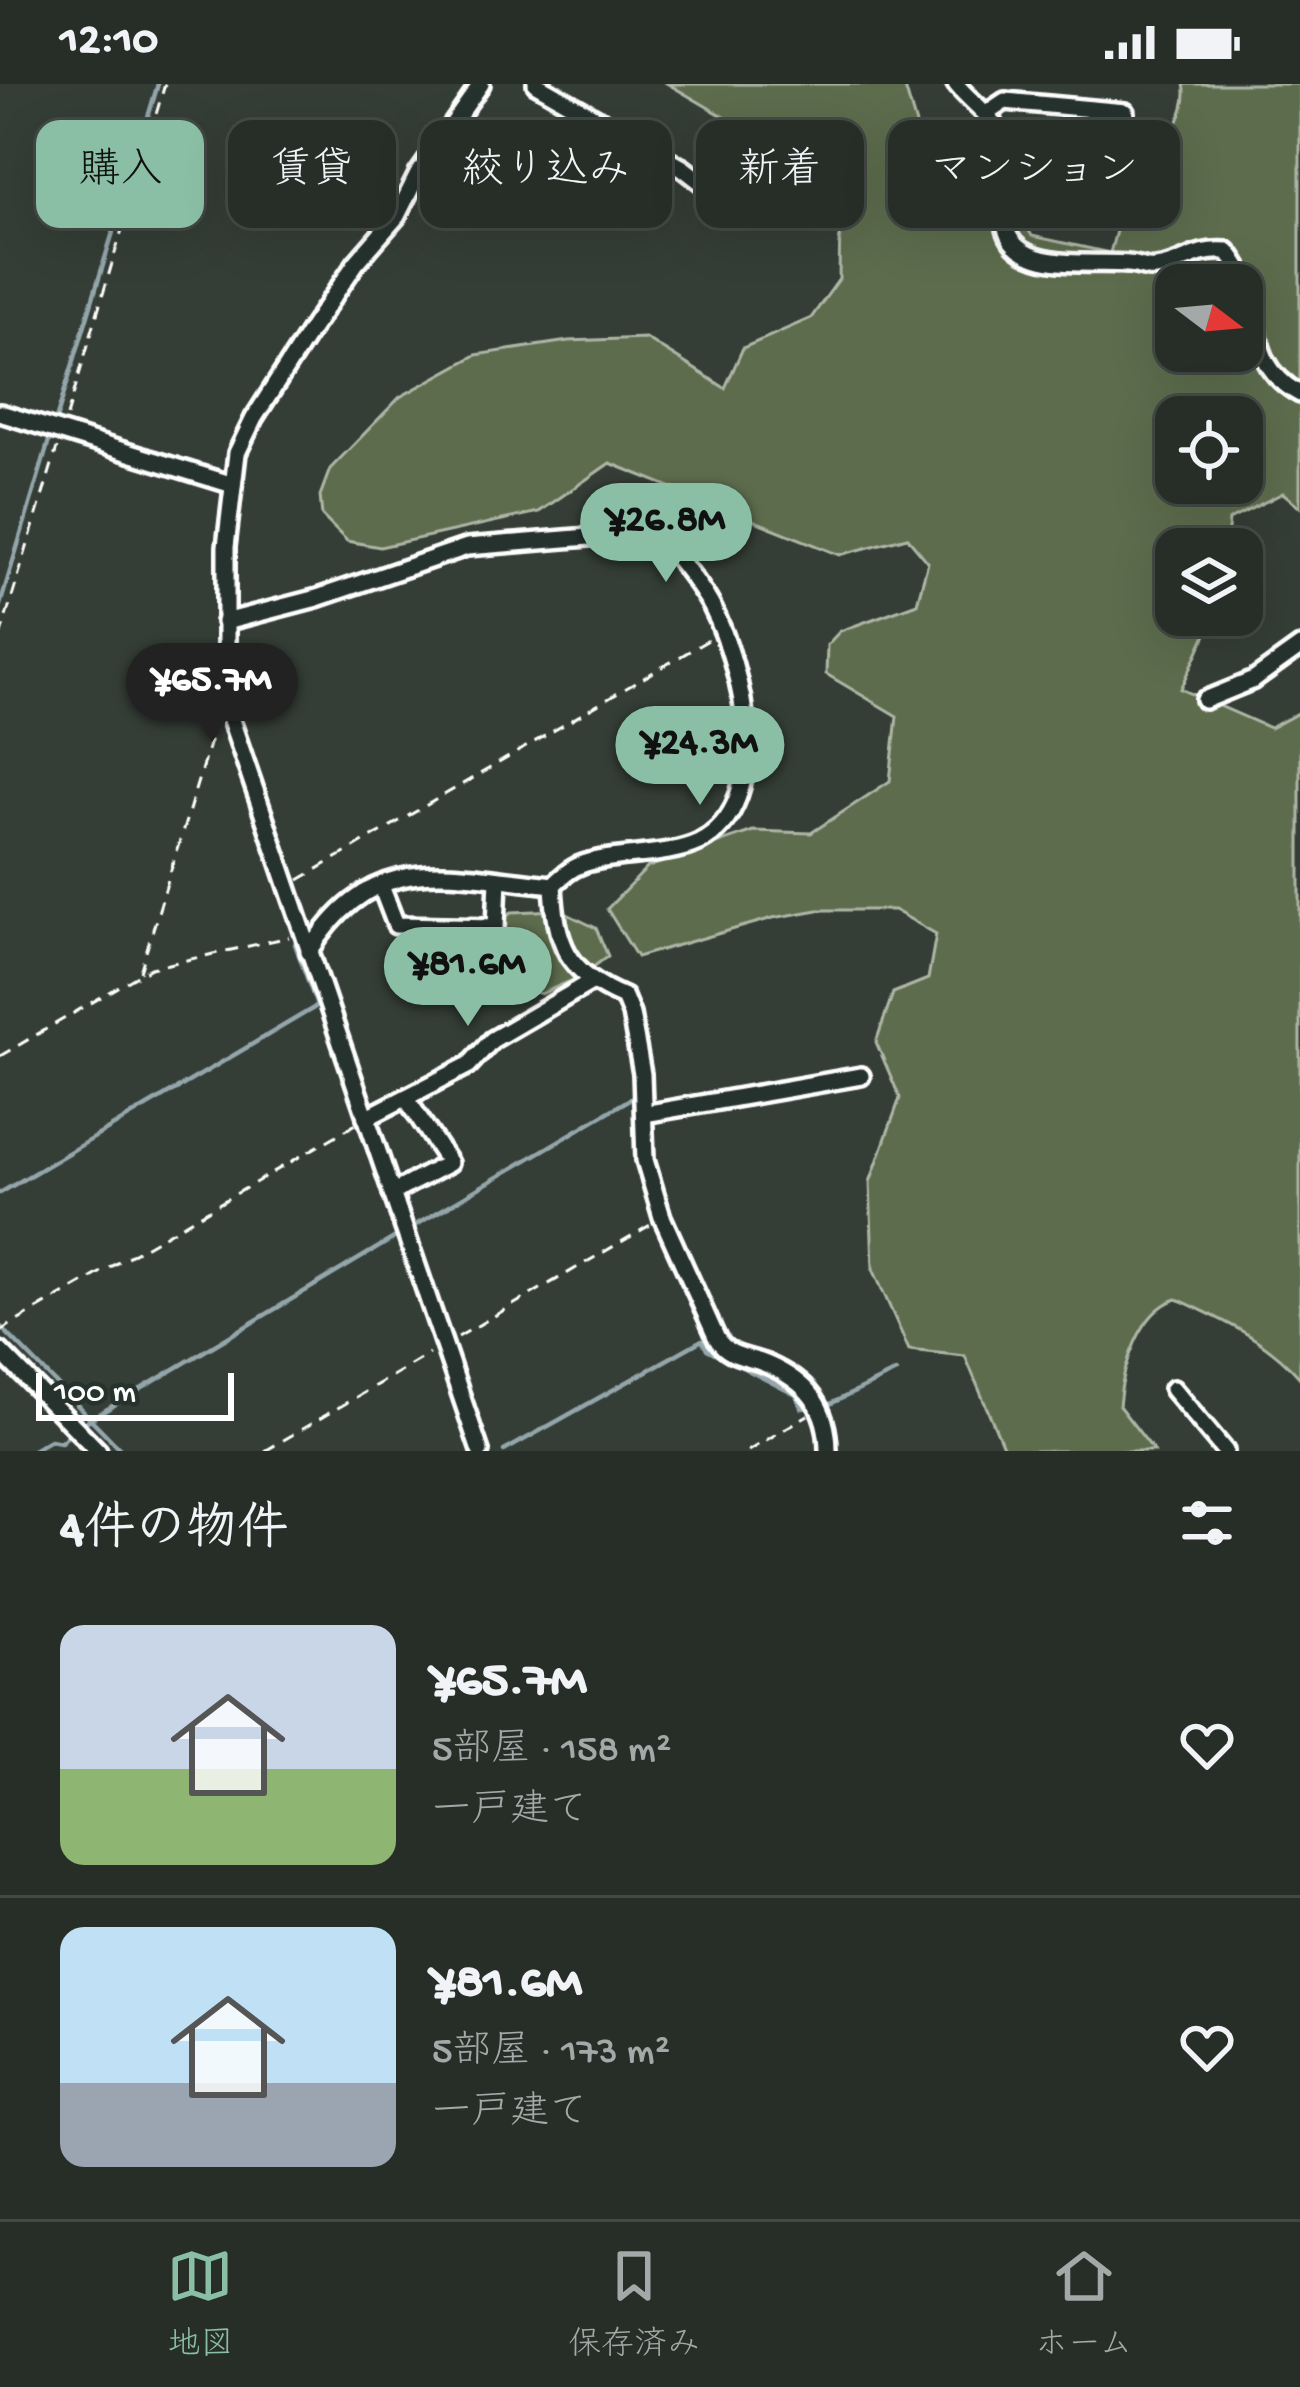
<!DOCTYPE html>
<html lang="ja">
<meta charset="utf-8">
<style>
:root{--surface:#272e28;--page:#2f3630;--text:#f1f3f6;--muted:#a4a8a8;--line:#434a45;--accent:#8abfa5}
body{margin:0;font-family:"Gochi Hand","Klee One",sans-serif;background:var(--page);color:var(--text);height:100vh;display:flex;flex-direction:column;font-size:45px;white-space:nowrap}
*{box-sizing:border-box;margin:0}
p{font-size:39px;color:var(--muted)}
.icon{flex:none;width:66px;height:66px;fill:none;stroke:currentColor;stroke-width:2;stroke-linecap:round;stroke-linejoin:round}
.map{position:relative;height:1367px;overflow:hidden}
.drawer{display:flex;flex-direction:column;background:var(--surface);flex:1}
.drawer>*{flex:none}
.banner{position:absolute;left:36px;top:36px;width:1230px;height:108px;display:flex;gap:24px}
.needle{width:78px;rotate:106deg}
.tools{position:absolute;left:1155px;top:180px;display:grid;gap:24px}
.tools a{display:grid;place-items:center;width:108px;height:108px;border-radius:24px;background:var(--surface);box-shadow:0 12px 48px #0002,0 0 0 3px var(--line);font-size:60px}
.scale{position:absolute;left:36px;bottom:30px;width:198px;box-sizing:border-box;padding-left:12px;border:6px solid #fff;border-top:0;font-size:33px;line-height:42px;white-space:nowrap;color:#fff;-webkit-text-stroke:9px #26332d;paint-order:stroke}
.price{position:absolute;translate:-50% -102px;padding:0 27px;border-radius:42px;background:var(--accent);color:#111;font-size:39px;line-height:78px;filter:drop-shadow(0 3px 6px #0008)}
.price::after{content:'';position:absolute;left:50%;top:72px;width:36px;height:27px;margin-left:-18px;background:inherit;clip-path:polygon(0 0,100% 0,50% 100%)}
.price.selected{background:#222;color:#fff}
ul{padding:0;list-style:none}
li{display:flex;align-items:center;gap:36px;height:300px;padding:0 60px}
li+li{border-top:3px solid var(--line)}
li span{display:grid;place-items:center;flex:none;width:336px;height:240px;border-radius:24px;color:#555}
li>.icon{margin-inline-start:auto}
span .icon{width:144px;height:144px;fill:#fffc;stroke-width:1}
li b{font-size:51px}
h2{display:flex;justify-content:space-between;align-items:center;height:144px;padding:0 60px;font-size:51px}
.chip{padding:0 42px;border-radius:24px;background:var(--surface);box-shadow:0 12px 48px #0002,0 0 0 3px var(--line);font-size:42px;line-height:108px}
.chip.selected{background:var(--accent);color:#111}
.status{display:flex;justify-content:space-between;align-items:center;height:84px;padding:0 60px;background:var(--surface);direction:ltr}
.status svg{height:33px;fill:currentColor}
.menu{display:flex;justify-content:space-around;align-items:center;height:168px;border-top:3px solid var(--line);background:var(--surface);font-size:33px;color:var(--muted)}
.menu a{display:grid;justify-items:center;gap:6px}
.menu .selected{color:var(--accent)}
.map>svg:first-child{display:block}
</style>
<div class="status"><b>12:10</b><svg viewBox="0 0 49 12"><path d="M0 12V9h3v3zM5 12V6h3v6zM10 12V3h3v9zM15 12V0h3v12zM26 1h20v11H26zM47 4h2v5h-2z"/></svg></div>
<div class="map">
<svg width="1300" height="1367" viewBox="0 0 1300 1367">
<rect width="100%" height="100%" fill="#343d36"/>
<filter id="ink" filterUnits="userSpaceOnUse"><feTurbulence type="fractalNoise" baseFrequency=".00833" numOctaves="2"/><feDisplacementMap in="SourceGraphic" scale="24" xChannelSelector="R" yChannelSelector="G"/><feConvolveMatrix kernelMatrix="1 2 1 2 8 2 1 2 1" color-interpolation-filters="sRGB"/></filter>
<g filter="url(#ink)">
<g fill="#5d6c4e" stroke="#aeb6a6" stroke-width="3" fill-rule="evenodd">
<path d="M668 0H904L924 68 996 91 1032 152 1110 169 1121 129 1088 96 1097 80 1144 88C1161 64 1191 31 1184 0H1300V423L1283 409 1229 436 1226 465H1176V531H1215L1181 605 1270 644 1300 628V1294C1268 1256 1221 1235 1177 1215 1139 1226 1122 1286 1119 1322L1154 1367H1005L965 1272 909 1266 873 1185 870 1098 900 1014 876 958 893 909 928 895 936 850 894 826H818L773 834 637 873 607 825 648 783 753 747 811 749 890 697 897 632 826 590 827 561 840 547 917 519 928 478 907 453 840 471 610 379 539 428 380 463 347 457 322 432 320 412 330 385 400 313 476 271 568 257 645 254 725 304 743 264 811 234 839 195 840 136 783 126 764 56ZM1176 201H1242V267H1176ZM1176 333H1242V399H1176Z"/>
<path d="M559 826 596 844 608 872 580 893 541 910 496 895 469 875 477 847 512 828Z"/>
</g>
<g fill="none" stroke-linecap="round" stroke-linejoin="round">
<g stroke="#94a6ab" stroke-width="4.5">
<path d="M55 339 158 0"/>
<path d="M0 521 51 350"/>
<path d="M0 1109 317 922 295 860"/>
<path d="M409 1145 637 1011"/>
<path d="M0 1242 122 1367"/>
<path d="M826 1322 896 1288"/>
<path d="M79 1342 399 1151"/>
<path d="M31 1367 50 1356 61 1358 71 1349"/>
<path d="M504 1367 702 1256 707 1265 796 1311 802 1324 814 1323"/>
</g>
<defs>
<g id="minor">
<path d="M536 0 683 84 714 108"/>
<path d="M956 0C970 18 989 28 998 49 1009 78 1002 102 1004 132 1006 192 1089 176 1128 180 1137 180 1147 186 1156 184 1183 181 1194 164 1227 167 1269 215 1237 276 1300 310"/>
<path d="M987 29 1005 17 1125 28"/>
<path d="M0 329 230 400"/>
<path d="M225 538 317 514 467 463 613 451 670 463C684 482 701 502 712 523 742 582 776 719 699 758 663 775 602 768 574 784 567 788 559 795 553 801 448 791 375 763 309 868"/>
<path d="M1205 616 1254 596 1300 563"/>
<path d="M553 801C556 859 566 889 624 913L631 930 642 990 645 1076 662 1133 717 1255C730 1274 746 1272 766 1280 806 1297 828 1322 828 1367"/>
<path d="M381 802 396 841 496 843 498 795"/>
<path d="M644 1030 861 992"/>
<path d="M366 1034 469 981 492 956 593 897"/>
<path d="M392 1109 449 1079 406 1014"/>
<path d="M0 1267 98 1367"/>
<path d="M1173 1305 1225 1367"/>
<path d="M480 1367 230 633 226 614V463L237 369 254 334 313 242 356 179 397 132 418 90 481 0"/>
</g>
</defs>
<use href="#minor" stroke="#fff" stroke-width="24"/>
<g stroke="#fff" stroke-width="3" stroke-dasharray="12 9" stroke-linecap="butt">
<path d="M67 332 165 0"/>
<path d="M0 553 57 364"/>
<path d="M299 796 710 555"/>
<path d="M140 888 217 634"/>
<path d="M0 972 151 884 289 853"/>
<path d="M0 1247 356 1040"/>
<path d="M458 1253 652 1140"/>
<path d="M265 1367 429 1270"/>
<path d="M748 1367 808 1331"/>
</g>
<use href="#minor" stroke="#26332d" stroke-width="15"/>
</g>
</g>
</svg>
<div class="tools">
<a><svg class="needle" viewBox="-14 -14 28 28"><path d="M0-13l5 13h-10z" fill="#e53935"/><path d="M0 13l5-13h-10z" fill="#a4a8a8"/></svg></a>
<a><svg class="icon" aria-label="locate" viewBox="0 0 24 24"><circle cx="12" cy="12" r="6"/><path d="M12 2v4M12 18v4M2 12h4M18 12h4"/></svg></a>
<a><svg class="icon" aria-label="layers" viewBox="0 0 24 24"><path d="M12 4l9 5-9 5-9-5zM3 14l9 5 9-5"/></svg></a>
</div>
<div class="scale">100 m</div>
<b class="price" style="left:666px;top:501px">¥26.8M</b>
<b class="price selected" style="left:212px;top:661px">¥65.7M</b>
<b class="price" style="left:700px;top:724px">¥24.3M</b>
<b class="price" style="left:468px;top:945px">¥81.6M</b>
<div class="banner">
<a class="chip selected">購入</a>
<a class="chip">賃貸</a>
<a class="chip">絞り込み</a>
<a class="chip">新着</a>
<a class="chip">マンション</a>
</div>
</div>
<section class="drawer">
<h2>4件の物件<svg class="icon" aria-label="filters" viewBox="0 0 24 24"><path d="M4 7h16M4 17h16"/><circle cx="9" cy="7" r="2"/><circle cx="15" cy="17" r="2"/></svg></h2>
<ul>
<li><span style="background:linear-gradient(#c9d6e8 60%,#8fb573 0)"><svg class="icon" aria-label="home" viewBox="0 0 24 24"><path d="M3 11l9-7 9 7M6 9v11h12V9"/></svg></span><div><b>¥65.7M</b><p>5部屋 · 158 m²</p><p>一戸建て</p></div><svg class="icon" aria-label="heart" viewBox="0 0 24 24"><path d="M12 20l-8-8c-3-5 5-10 8-4 3-6 11-1 8 4z"/></svg></li>
<li><span style="background:linear-gradient(#bfe0f5 65%,#9aa5b1 0)"><svg class="icon" aria-label="home" viewBox="0 0 24 24"><path d="M3 11l9-7 9 7M6 9v11h12V9"/></svg></span><div><b>¥81.6M</b><p>5部屋 · 173 m²</p><p>一戸建て</p></div><svg class="icon" aria-label="heart" viewBox="0 0 24 24"><path d="M12 20l-8-8c-3-5 5-10 8-4 3-6 11-1 8 4z"/></svg></li>
</ul>
</section>
<nav class="menu">
<a class="selected"><svg class="icon" aria-label="map" viewBox="0 0 24 24"><path d="M3 6l6-2 6 2 6-2v14l-6 2-6-2-6 2zM9 4v14M15 6v14"/></svg>地図</a>
<a><svg class="icon" aria-label="saved" viewBox="0 0 24 24"><path d="M7 4h10v16l-5-4-5 4z"/></svg>保存済み</a>
<a><svg class="icon" aria-label="home" viewBox="0 0 24 24"><path d="M3 11l9-7 9 7M6 9v11h12V9"/></svg>ホーム</a>
</nav>
